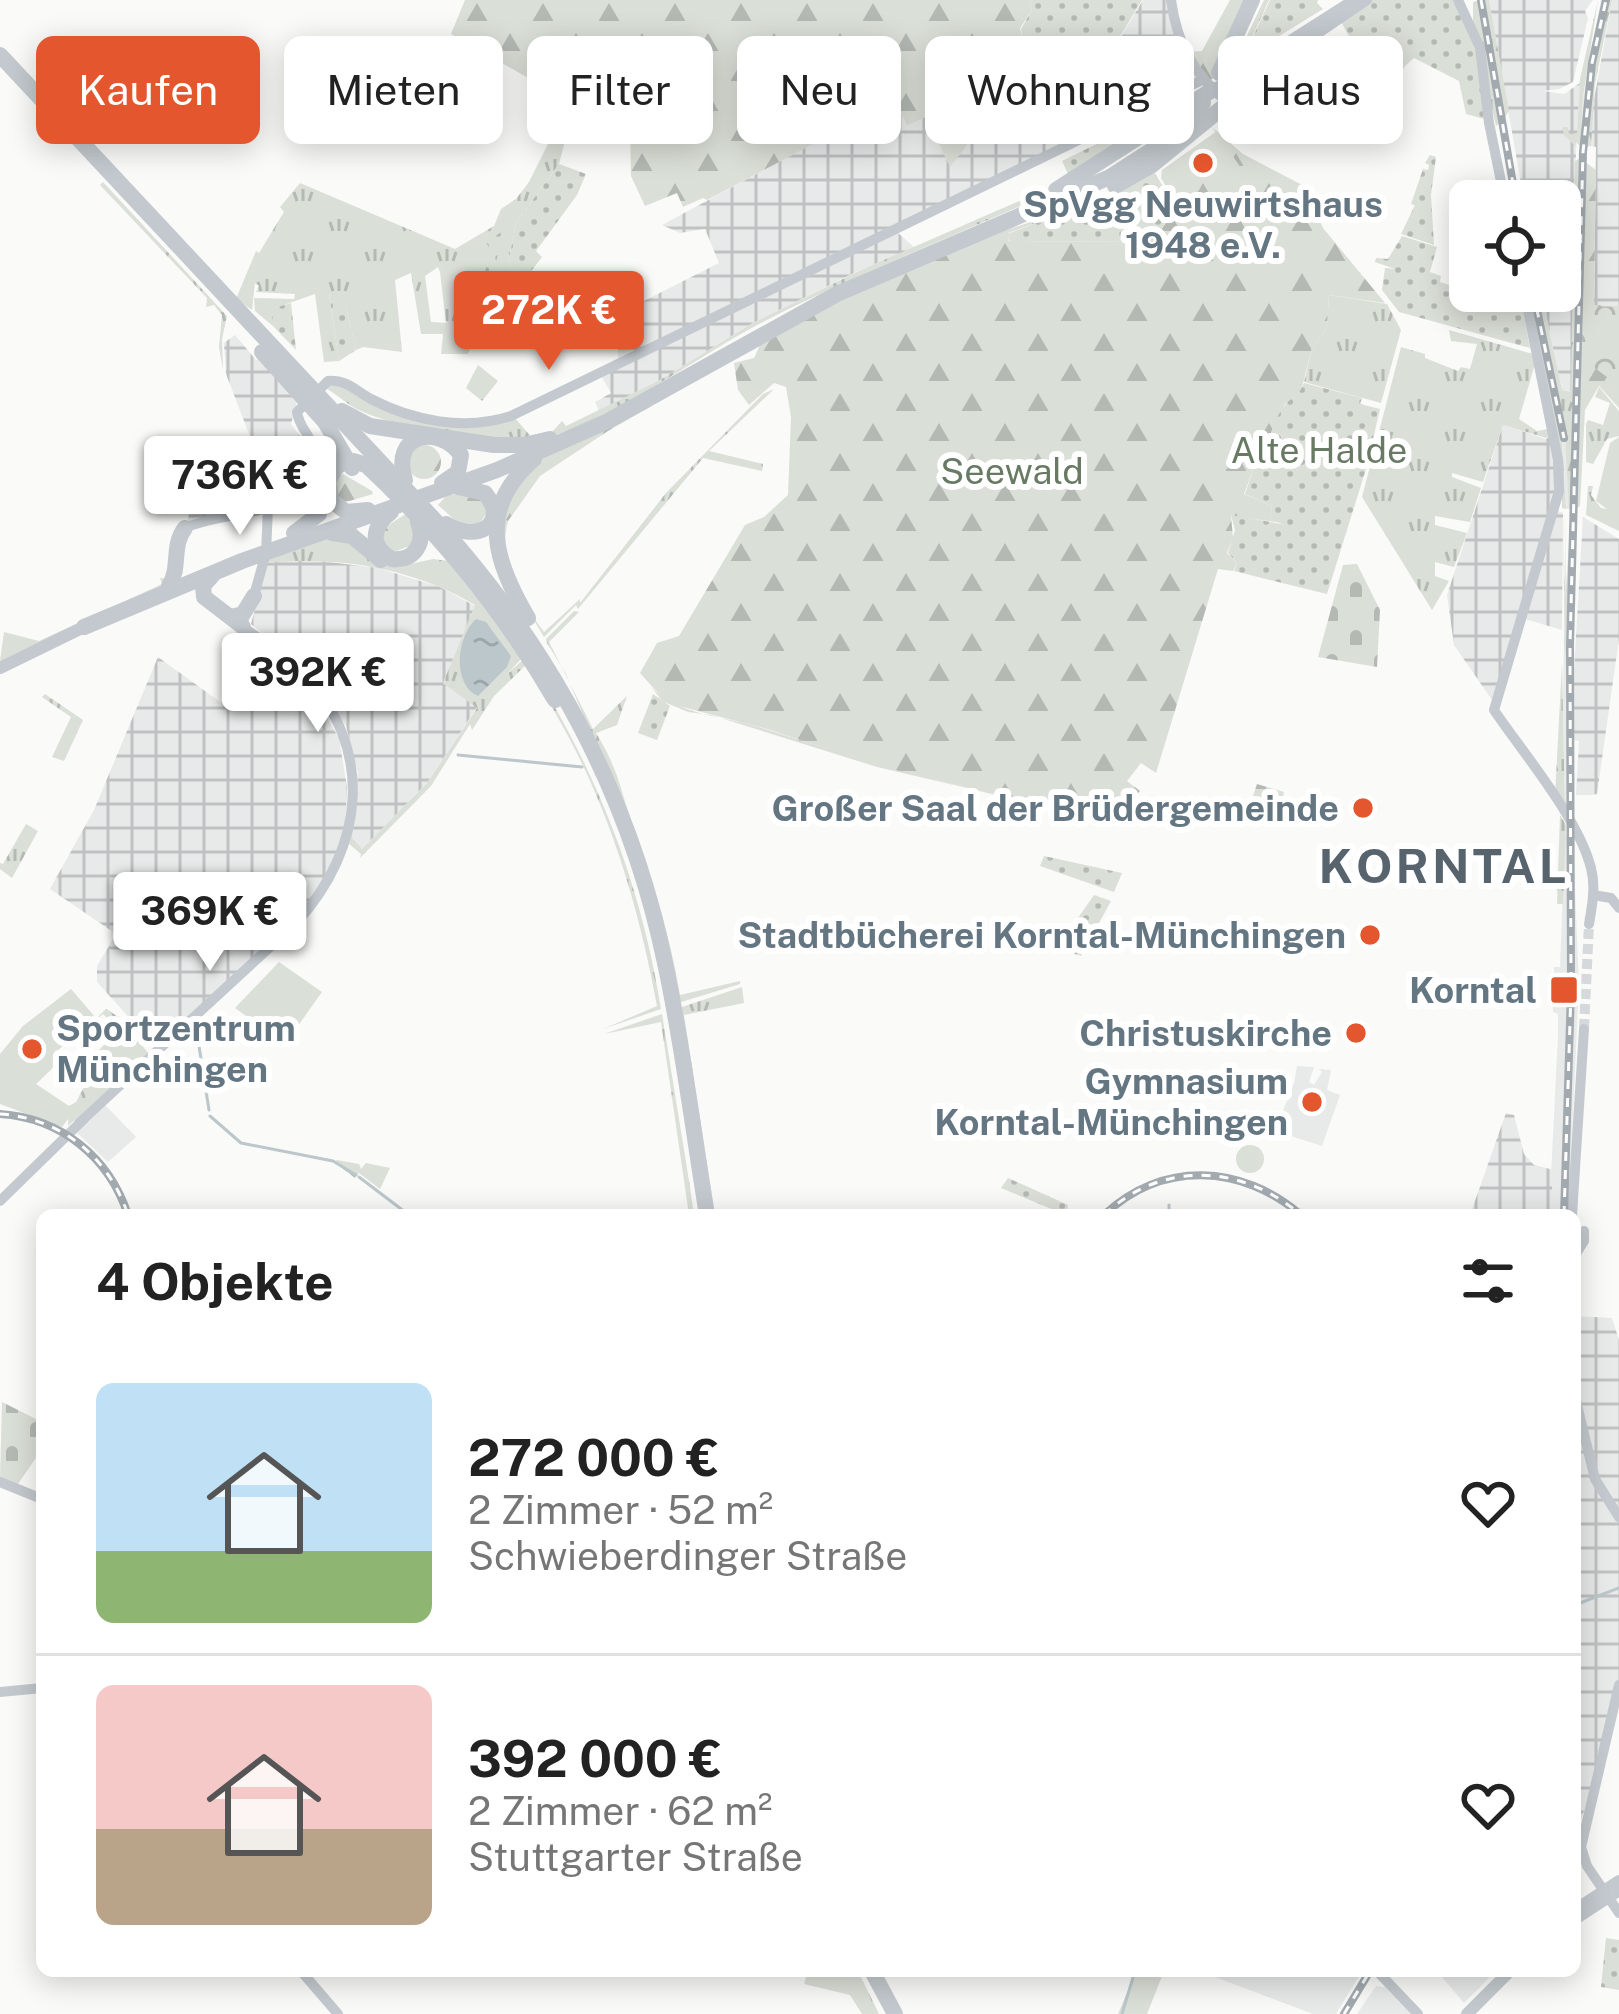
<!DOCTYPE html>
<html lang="de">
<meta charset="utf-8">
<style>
:root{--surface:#fff;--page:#f2f2f2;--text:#222;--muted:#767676;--line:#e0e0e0;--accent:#e4572e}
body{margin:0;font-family:"Public Sans",sans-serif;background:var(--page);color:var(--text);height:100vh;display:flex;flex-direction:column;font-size:45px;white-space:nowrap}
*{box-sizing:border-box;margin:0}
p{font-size:39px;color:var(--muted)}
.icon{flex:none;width:66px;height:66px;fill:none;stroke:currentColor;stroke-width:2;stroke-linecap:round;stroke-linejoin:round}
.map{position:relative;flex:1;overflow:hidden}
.sheet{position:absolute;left:36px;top:1209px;width:1545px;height:768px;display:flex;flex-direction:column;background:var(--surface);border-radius:18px;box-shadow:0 6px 30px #0003}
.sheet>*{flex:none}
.banner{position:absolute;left:36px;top:36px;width:1548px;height:108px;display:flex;gap:24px}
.buttons{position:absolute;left:1449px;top:180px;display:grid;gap:24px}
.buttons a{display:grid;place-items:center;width:132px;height:132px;border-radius:18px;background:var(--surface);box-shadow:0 6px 30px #0003;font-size:60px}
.price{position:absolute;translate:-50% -102px;padding:0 27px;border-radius:12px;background:#fff;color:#222;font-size:39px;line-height:78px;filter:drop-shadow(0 3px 6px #0008)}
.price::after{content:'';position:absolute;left:50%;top:72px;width:36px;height:27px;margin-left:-18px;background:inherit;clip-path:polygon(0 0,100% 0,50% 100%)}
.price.selected{background:var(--accent);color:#fff}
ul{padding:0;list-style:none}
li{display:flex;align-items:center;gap:36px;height:300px;padding:0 60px}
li+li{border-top:3px solid var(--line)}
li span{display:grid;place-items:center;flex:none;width:336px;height:240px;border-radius:18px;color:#555}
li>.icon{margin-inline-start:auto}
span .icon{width:144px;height:144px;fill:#fffc;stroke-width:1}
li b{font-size:51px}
h2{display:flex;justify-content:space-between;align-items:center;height:144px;padding:0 60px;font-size:51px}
.chip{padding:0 42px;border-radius:18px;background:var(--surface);box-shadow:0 6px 30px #0003;font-size:42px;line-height:108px}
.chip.selected{background:var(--accent);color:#fff}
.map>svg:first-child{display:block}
</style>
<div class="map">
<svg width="1619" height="2014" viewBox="0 0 1619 2014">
<defs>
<pattern id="industrial-grid" width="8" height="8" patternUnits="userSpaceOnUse" patternTransform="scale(3)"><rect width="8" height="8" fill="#e8e9e9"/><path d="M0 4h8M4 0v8" fill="none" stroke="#c0c1c2"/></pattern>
<pattern id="grass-tufts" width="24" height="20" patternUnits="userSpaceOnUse" patternTransform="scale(3)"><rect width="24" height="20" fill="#dadfd7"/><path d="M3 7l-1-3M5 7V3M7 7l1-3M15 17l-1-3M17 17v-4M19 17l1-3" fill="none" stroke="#b4b9b4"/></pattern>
<pattern id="forest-firs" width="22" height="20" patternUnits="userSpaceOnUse" patternTransform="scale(3)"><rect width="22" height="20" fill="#dadfd7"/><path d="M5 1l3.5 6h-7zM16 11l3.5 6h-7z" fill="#b4b9b4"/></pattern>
<pattern id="cemetery-stones" width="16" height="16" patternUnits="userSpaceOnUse" patternTransform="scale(3)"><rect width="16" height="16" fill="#dadfd7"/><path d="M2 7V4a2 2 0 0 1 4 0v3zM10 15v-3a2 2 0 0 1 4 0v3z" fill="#b4b9b4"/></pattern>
<pattern id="park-crowns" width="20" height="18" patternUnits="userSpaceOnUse" patternTransform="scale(3)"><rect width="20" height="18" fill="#dadfd7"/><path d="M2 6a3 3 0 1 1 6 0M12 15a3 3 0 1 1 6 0" fill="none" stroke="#b4b9b4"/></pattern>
<pattern id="garden-dots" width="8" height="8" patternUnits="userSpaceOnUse" patternTransform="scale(3)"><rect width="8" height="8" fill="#dadfd7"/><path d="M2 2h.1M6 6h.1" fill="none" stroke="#b4b9b4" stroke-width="1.8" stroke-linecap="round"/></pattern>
<pattern id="water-ripples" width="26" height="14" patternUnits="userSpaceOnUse" patternTransform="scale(3)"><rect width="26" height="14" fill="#bbc7cb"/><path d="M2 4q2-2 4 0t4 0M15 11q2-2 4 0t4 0" fill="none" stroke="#9ca6aa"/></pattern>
</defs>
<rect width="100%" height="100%" fill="#fafaf8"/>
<g fill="#e8e9e9">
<path d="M1480 0H1483L1517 201H1515Z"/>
<path d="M1601 0H1607L1589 91 1585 148 1580 146 1583 97Z"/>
<path d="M1579 159 1584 161 1576 508 1566 509 1561 425 1531 291H1535L1563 424 1571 496Z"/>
<path d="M1566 514V663L1571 514H1575L1571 820 1565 813 1563 697Z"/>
<path d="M1565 835 1573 839 1579 986 1568 1215H1549L1558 1035V1014L1553 1012 1554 967H1560Z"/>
<path d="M1297 1066 1314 1067 1309 1082 1314 1085 1322 1072 1319 1069 1331 1070 1327 1090 1340 1095 1322 1146 1275 1131 1294 1083Z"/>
<path d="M105 1105 136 1137 108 1162 75 1131Z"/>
<path d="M1199 1971H1362L1336 2014H1313Z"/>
<path d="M1437 1971H1496L1464 2003Z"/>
<path d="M1376 1986 1385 1987 1411 2014H1357Z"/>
</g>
<g fill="url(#industrial-grid)">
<path d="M1143 0H1171L1196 80 897 232 915 248 860 270 751 324 660 380 599 411 595 402 611 393 600 374 618 365V339L626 310 719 263 705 229 680 233 662 225 816 142 810 127 890 88 926 116 950 166 989 108 994 117 1084 43 1107 60Z"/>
<path d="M1489 0H1593L1585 11 1588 18 1573 82 1559 89 1543 91 1564 94 1580 83 1574 187 1572 392 1562 390 1541 291H1560V201H1524Z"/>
<path d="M1612 0H1619V306L1594 305 1596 147 1591 146 1592 111Z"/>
<path d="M235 335 256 360 262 357 298 398 291 424 308 447 311 461 308 477 272 505 187 523 204 449 251 439 226 374 224 343Z"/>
<path d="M1503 425 1546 439 1551 436 1555 461 1554 509 1563 513 1562 630 1525 619 1492 700 1454 645 1447 595Z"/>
<path d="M1583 517 1619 539V639L1597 794 1591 795H1576L1579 741 1574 740 1572 704Z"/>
<path d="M304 559 378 568 440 587 475 606 443 683 477 707 427 783 362 849 351 838 358 773 346 726 312 675 251 624 267 563Z"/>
<path d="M250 641 293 671 309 688 339 738 347 787 345 831 333 866 314 895 264 949 159 1043 153 1044 97 982V966L116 934 50 889 94 810 158 657 223 704 231 702 241 650Z"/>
<path d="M1506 1113 1514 1115 1524 1154 1534 1165 1554 1170 1549 1215H1470Z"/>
<path d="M1575 1316 1612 1318 1619 1340V1685L1575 1843Z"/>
</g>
<g fill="url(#grass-tufts)" fill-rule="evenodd">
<path d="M1480 0 1501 122 1496 126 1473 22V2Z"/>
<path d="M1483 0H1489L1509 111 1503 120Z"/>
<path d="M1598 0 1583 97 1580 146 1576 142 1575 146 1564 135 1562 127H1568L1569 134H1577L1580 79Z"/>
<path d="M1607 0H1612L1595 84 1591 146 1586 147 1589 91Z"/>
<path d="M563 98 575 103 559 164 516 223 508 264 532 285 526 292 495 267 492 239 484 280 495 287 489 308 480 310V322L468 354H441L443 334H421L411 273 395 280 402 352 363 347 356 350 346 307H339L329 293 339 361 324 362 315 294 272 309 274 327 255 311 254 298 294 299 295 294 256 292 259 286 255 283 252 310 236 299 256 251 259 253 284 212 280 207 300 183 455 249 494 226 501 209 516 199 529 182 555 130ZM438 267 440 272 446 323 431 322 425 276Z"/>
<path d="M1579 159 1571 509H1569L1565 438 1535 291H1541L1562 390 1571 392 1574 187 1575 161Z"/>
<path d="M103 182 227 316 222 339 223 370 219 347 222 315 214 305 206 307 207 298 100 185Z"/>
<path d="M1033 195 1037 198 1034 200C942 241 848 278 759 324 692 359 587 440 513 444 473 445 398 427 361 411 346 405 337 393 323 387L341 384C392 412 456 443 514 417L534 440 552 432 562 421 566 426 660 380 751 324 861 270Z"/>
<path d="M1526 291H1531L1561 425 1566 509 1562 508V468Z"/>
<path d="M1329 295 1387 304 1401 330 1381 403 1304 382 1312 348 1327 328Z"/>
<path d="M1449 330 1533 354 1535 364 1519 419 1537 431 1548 429 1550 436 1546 438 1503 425 1483 482 1452 473V477L1481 488 1470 522 1435 516V525L1467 533 1454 567 1435 562V576L1449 581 1432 610 1362 497 1401 347 1425 354V358L1458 371 1461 367 1470 369 1477 344 1451 341Z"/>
<path d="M478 365 498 381 482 401 466 388Z"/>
<path d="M1599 387 1619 411V436L1607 439 1593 464 1586 462V424L1588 420 1603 425 1610 403 1595 397Z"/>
<path d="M774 389 709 451 763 464 762 471 703 458 578 609 576 605 544 637 503 569 504 519 508 521C497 559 522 603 544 632L580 599V603L666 493 763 394Z"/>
<path d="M1588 486H1593L1591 495 1601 508 1619 511V531L1586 515Z"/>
<path d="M1563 513 1565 601 1571 514 1565 663Z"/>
<path d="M332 535 397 567 433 559 448 561 523 657 506 675 525 658C595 766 641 882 661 1009L603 1029 657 1006C635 885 596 766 525 666L494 696 472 730 470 724 431 786 360 858 361 854 348 843 358 773 352 838 362 849 427 783 477 708 443 683 475 605C412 568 339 556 267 563V557Z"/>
<path d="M160 578 169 579 167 585 6 662 0 661 4 632 39 641 162 584Z"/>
<path d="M574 611 579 612 549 642 593 729 627 696 617 725 596 733C617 767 619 784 631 820 652 879 670 934 680 995L740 981V984L678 1003 586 722 566 674 547 643 546 639Z"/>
<path d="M1562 663 1565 813 1555 796Z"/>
<path d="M649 684C673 716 728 716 765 729 838 752 910 775 985 792 1030 802 1075 808 1120 817L1140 813V820L1120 824 877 767 711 715 688 712 662 701Z"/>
<path d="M45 694 83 720 64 761 52 757 71 717 42 697Z"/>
<path d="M1560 815 1566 825 1563 904H1557Z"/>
<path d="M26 824 38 831 12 878 0 869V863L3 864Z"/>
<path d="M742 987 744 1003 684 1015 715 1215 679 1008Z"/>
<path d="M662 1014 690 1187 694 1215H689L661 1022 604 1034Z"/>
<path d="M808 1971H858L879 2014H862L850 1995 804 1984Z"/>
<path d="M1136 1971H1164L1147 2014H1118Z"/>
</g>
<g fill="url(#forest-firs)">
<path d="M465 0H1030L1032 10 1020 28 1024 44 1021 57 965 148 950 167 926 117 907 125 889 88 810 126 817 142 707 200 703 198 683 207 677 193 645 206 631 176 630 126 625 118 563 98 451 34Z"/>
<path d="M1230 0H1250L1228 64 1232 67 1264 0H1269L1245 53 1250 58 1210 80 1187 52 1202 51Z"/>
<path d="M1212 127 1243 154 1306 187 1323 228 1385 303 1329 295 1327 328 1312 348 1301 391 1285 404 1272 430 1263 463 1254 467 1244 494 1272 506 1270 518 1283 523 1231 516 1233 538 1227 553 1237 563 1233 571 1218 569 1156 773 1141 763 1127 781 1140 791 1119 815 988 793 876 765 767 729 667 703 640 673 657 643 679 636 745 525 764 517 788 495 791 417 786 387 774 383 749 405 738 390 734 363 754 358 761 343 608 431 540 476 508 521 504 519 508 498 537 460C709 365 880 263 1071 210L1008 233 1009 241 1132 242 1158 234 1178 206 1161 178 1162 170 1179 194 1203 178 1240 167Z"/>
<path d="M1584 161 1596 170 1594 305 1619 306V408L1599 386 1585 410 1580 506 1576 509Z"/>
<circle cx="424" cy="462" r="17"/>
<path d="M343 474 372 491 373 494 346 502 337 495 335 480Z"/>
<path d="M471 493 483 502 486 514 479 524 458 523 438 505 447 495Z"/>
<path d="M407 513 416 532 410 546 393 552 383 546 384 528Z"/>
</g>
<g fill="url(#cemetery-stones)">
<path d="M1357 564 1380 610 1377 667 1318 657 1343 565Z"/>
<path d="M1257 784 1284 792 1279 819 1248 811Z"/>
<path d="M2 1402 42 1422V1449L18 1484 0 1480Z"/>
</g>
<g fill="url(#park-crowns)">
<path d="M1582 306 1619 307V407L1601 386 1607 377 1580 357Z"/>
<path d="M106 1009 122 1019 148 1053 68 1126 69 1106 76 1102 85 1085 82 1081 92 1070 86 1063 119 1030 103 1014 65 1049Z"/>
<path d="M337 1160 359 1164 361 1169 366 1163 390 1168 380 1189 359 1173 355 1178 334 1162Z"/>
</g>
<g fill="url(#garden-dots)">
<path d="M1030 0H1142L1106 60 1084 43 993 117 989 108 1021 57 1024 44 1021 29 1032 10Z"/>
<path d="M1270 0H1318L1317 3 1323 9 1247 56 1245 54Z"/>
<path d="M1371 0H1454L1477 54 1484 119 1466 114 1459 81 1414 58 1405 66 1384 104 1371 96 1373 67 1365 38 1352 42 1339 18Z"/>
<path d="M1127 129 1130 135 1069 176 1062 161Z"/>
<path d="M1430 155 1436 157 1431 195 1434 245 1401 234 1415 205 1411 204 1423 169 1428 170 1429 165 1425 163Z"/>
<path d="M559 164 586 174 577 195 536 251 542 257 525 279 508 264 516 223Z"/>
<path d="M1154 172 1176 207 1158 234 1132 242 1010 241 1007 234 1118 192Z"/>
<path d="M504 230 495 266 503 271 495 287 484 281 489 247 486 243Z"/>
<path d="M1402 236 1437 247 1430 272 1441 276 1440 282 1475 293 1519 291 1530 348 1399 312 1382 290 1385 268 1395 269 1375 262 1376 258 1388 259Z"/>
<path d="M329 292H337L339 306 346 307 356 350 339 361Z"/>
<path d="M291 303 296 350 274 327 271 309Z"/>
<path d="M1304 383 1362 398 1360 404 1380 409 1366 469 1327 594 1234 571 1237 563 1228 553 1235 530 1231 515 1282 524 1270 518 1272 506 1245 494 1254 467 1264 463C1268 444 1272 421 1285 405 1292 396 1300 395 1304 383Z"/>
<path d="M653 694 670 706 657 740 638 733Z"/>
<path d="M1044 856 1122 873 1114 892 1040 866Z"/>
<path d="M1094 895 1111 901 1081 956 1011 932 1015 924 1062 941Z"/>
<path d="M1008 1178 1068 1205 1066 1215 1001 1188Z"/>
<path d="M1606 1938 1619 1940V1990L1601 1987Z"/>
</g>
<g fill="#dadfd7">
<path d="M1217 131 1239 166 1257 165V172L1244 173 1214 195 1203 179 1179 195 1162 170Z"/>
<path d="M1619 437V511H1610L1596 501 1610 443Z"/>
<path d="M279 962 322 992 285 1044 235 1008Z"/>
<path d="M71 989 95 1017 56 1052 59 1062 36 1084 69 1106V1118L62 1127 0 1104V1054L23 1026Z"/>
<circle cx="1250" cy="1159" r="14"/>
</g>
<path fill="url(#water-ripples)" d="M476 619 486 622 511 656 507 667 478 696C453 685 455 639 476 619Z"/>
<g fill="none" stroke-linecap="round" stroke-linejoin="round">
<g stroke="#bbc7cb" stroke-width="3">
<path d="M458 755 582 767"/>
<path d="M196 1027 209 1110"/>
<path d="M210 1116 241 1143 333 1161 356 1175"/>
<path d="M359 1177 409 1215"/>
<path d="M1169 1215V1205"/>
<path d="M1575 1605 1619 1588"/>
<path d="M1122 2014 1135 1971"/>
</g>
<path stroke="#d5d9db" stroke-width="10" stroke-dasharray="10 5" stroke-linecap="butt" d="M1584 1029 1589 924"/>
<g stroke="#c3c9ce" stroke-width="10">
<path d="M1171 0C1177 44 1194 75 1228 103L1292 51 1367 0"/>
<path d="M1458 0 1480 48 1489 123 1505 201"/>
<path d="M1212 90 1353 0"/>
<path d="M1524 291 1558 460 1559 491 1494 710C1523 753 1578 817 1591 868 1596 887 1592 906 1589 924"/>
<path d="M185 528C221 510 323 517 316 455 314 438 299 429 297 412L328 381C346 379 356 391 371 399 413 421 465 431 511 416L1202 80"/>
<path d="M253 599 266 553 268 508"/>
<path d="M1593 895 1611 898 1619 908"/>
<path d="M79 1123 296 923C365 848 376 748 302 672 285 654 263 642 243 627L244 622"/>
<path d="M0 1201 84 1119"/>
<path d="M1572 1215 1584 1029"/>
<path d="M1575 1255 1584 1241V1231"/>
<path d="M1575 1397 1595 1479 1619 1517"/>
<path d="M0 1482 42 1499"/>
<path d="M1619 1685 1581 1847 1587 1866 1619 1913"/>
<path d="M0 1692 42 1688"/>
<path d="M301 1971 338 2014"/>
<path d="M1377 1971 1418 2014"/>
</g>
<g stroke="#c3c9ce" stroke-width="12">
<path d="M0 668 84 627"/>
<path d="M1575 1910 1619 1881"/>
<path d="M1575 1919 1618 1891"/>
<path d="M1467 2014 1510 1971"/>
</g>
<g stroke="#c3c9ce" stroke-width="16">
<path d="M0 55 443 529C554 654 631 799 665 963 683 1046 693 1131 707 1215"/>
<path d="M1219 73 1252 0"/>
<path d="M1115 186 1152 165 1228 103"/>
<path d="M1056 190 1212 90"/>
<path d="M262 352 325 422 352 468"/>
<path d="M342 411 370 426 494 445H524L550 439"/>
<path d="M405 480C390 433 439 424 461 455L458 472 442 483"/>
<path d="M368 510 346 512 331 500 328 481 338 465 353 461 366 465C439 533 505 614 555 700"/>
<path d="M391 512C372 526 369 547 392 559 415 561 426 543 418 522"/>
<path d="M446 524C476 543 510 525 485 493L458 487"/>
<path d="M294 533 319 514 322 489"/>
<path d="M332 533 352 536 381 560"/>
<path d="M212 576 203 586 204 597 243 627"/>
<path d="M169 586C181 567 171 546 185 528"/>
<path d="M231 617 243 614 254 596"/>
<path d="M528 618C495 562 476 509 534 459"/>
<path d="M84 627 242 561 497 470 608 421 837 294 1110 177 1166 141 1203 103"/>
<path d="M872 1971 895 2014"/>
</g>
<defs>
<g id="rail">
<path d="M1481 0 1516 201"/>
<path d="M1533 291 1564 438"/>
<path d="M0 1114C61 1118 109 1157 128 1215"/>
<path d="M1104 1215C1162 1160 1242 1164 1301 1215"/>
<path d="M1564 1215 1571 990 1570 645 1583 152 1592 63 1606 0"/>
<path d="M1344 2014 1370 1971"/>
</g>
</defs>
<use href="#rail" stroke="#a2aab0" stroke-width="8"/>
<use href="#rail" stroke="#fff" stroke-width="3" stroke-dasharray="9" stroke-linecap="butt"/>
</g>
<g fill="#e4572e" stroke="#fff" stroke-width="4.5">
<circle cx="1203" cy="163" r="12"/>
<circle cx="1363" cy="808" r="12"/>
<circle cx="1370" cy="935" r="12"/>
<rect x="1549" y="975" width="30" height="30" rx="6"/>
<circle cx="1356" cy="1033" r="12"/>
<circle cx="32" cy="1049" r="12"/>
<circle cx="1312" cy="1102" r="12"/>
</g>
<g text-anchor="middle" stroke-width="12" stroke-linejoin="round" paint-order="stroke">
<g font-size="36" font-weight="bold" fill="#657683" stroke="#fff" text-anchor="end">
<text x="1203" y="217" text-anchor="middle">SpVgg Neuwirtshaus<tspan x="1203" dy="41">1948 e.V.</tspan></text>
<text x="1339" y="821">Großer Saal der Brüdergemeinde</text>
<text x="1346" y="948">Stadtbücherei Korntal-Münchingen</text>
<text x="1537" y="1003">Korntal</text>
<text x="56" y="1041" text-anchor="start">Sportzentrum<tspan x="56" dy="41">Münchingen</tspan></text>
<text x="1332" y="1046">Christuskirche</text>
<text x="1288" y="1094">Gymnasium<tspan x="1288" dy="41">Korntal-Münchingen</tspan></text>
</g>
<g font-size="36" fill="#687a64" stroke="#fff">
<text x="1319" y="463">Alte Halde</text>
<text x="1012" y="484">Seewald</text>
</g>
<g font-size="48" font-weight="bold" letter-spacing="3" fill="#57646e" stroke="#fff">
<text x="1444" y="883">KORNTAL</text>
</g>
</g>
</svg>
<div class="buttons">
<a><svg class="icon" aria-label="locate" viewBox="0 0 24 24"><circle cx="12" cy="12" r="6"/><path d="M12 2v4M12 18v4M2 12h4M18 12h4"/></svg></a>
</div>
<b class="price selected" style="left:549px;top:373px">272K €</b>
<b class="price" style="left:240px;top:538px">736K €</b>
<b class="price" style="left:318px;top:735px">392K €</b>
<b class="price" style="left:210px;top:974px">369K €</b>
<div class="banner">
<a class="chip selected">Kaufen</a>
<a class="chip">Mieten</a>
<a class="chip">Filter</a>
<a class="chip">Neu</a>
<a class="chip">Wohnung</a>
<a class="chip">Haus</a>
</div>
<section class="sheet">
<h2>4 Objekte<svg class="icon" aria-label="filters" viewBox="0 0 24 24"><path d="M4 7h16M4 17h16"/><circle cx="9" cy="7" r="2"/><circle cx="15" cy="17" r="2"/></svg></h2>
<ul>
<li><span style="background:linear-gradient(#bfe0f5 70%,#8fb573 0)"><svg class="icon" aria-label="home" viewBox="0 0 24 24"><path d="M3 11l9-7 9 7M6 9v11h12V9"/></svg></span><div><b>272 000 €</b><p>2 Zimmer · 52 m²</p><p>Schwieberdinger Straße</p></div><svg class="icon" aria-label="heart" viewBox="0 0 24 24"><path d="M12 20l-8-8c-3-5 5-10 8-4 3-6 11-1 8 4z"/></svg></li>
<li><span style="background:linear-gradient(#f6c9c9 60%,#b9a48a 0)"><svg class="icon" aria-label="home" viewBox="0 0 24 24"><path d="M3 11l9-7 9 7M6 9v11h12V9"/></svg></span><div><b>392 000 €</b><p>2 Zimmer · 62 m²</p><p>Stuttgarter Straße</p></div><svg class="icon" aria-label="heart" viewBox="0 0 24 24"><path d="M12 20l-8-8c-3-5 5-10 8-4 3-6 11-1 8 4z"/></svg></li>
</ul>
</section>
</div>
